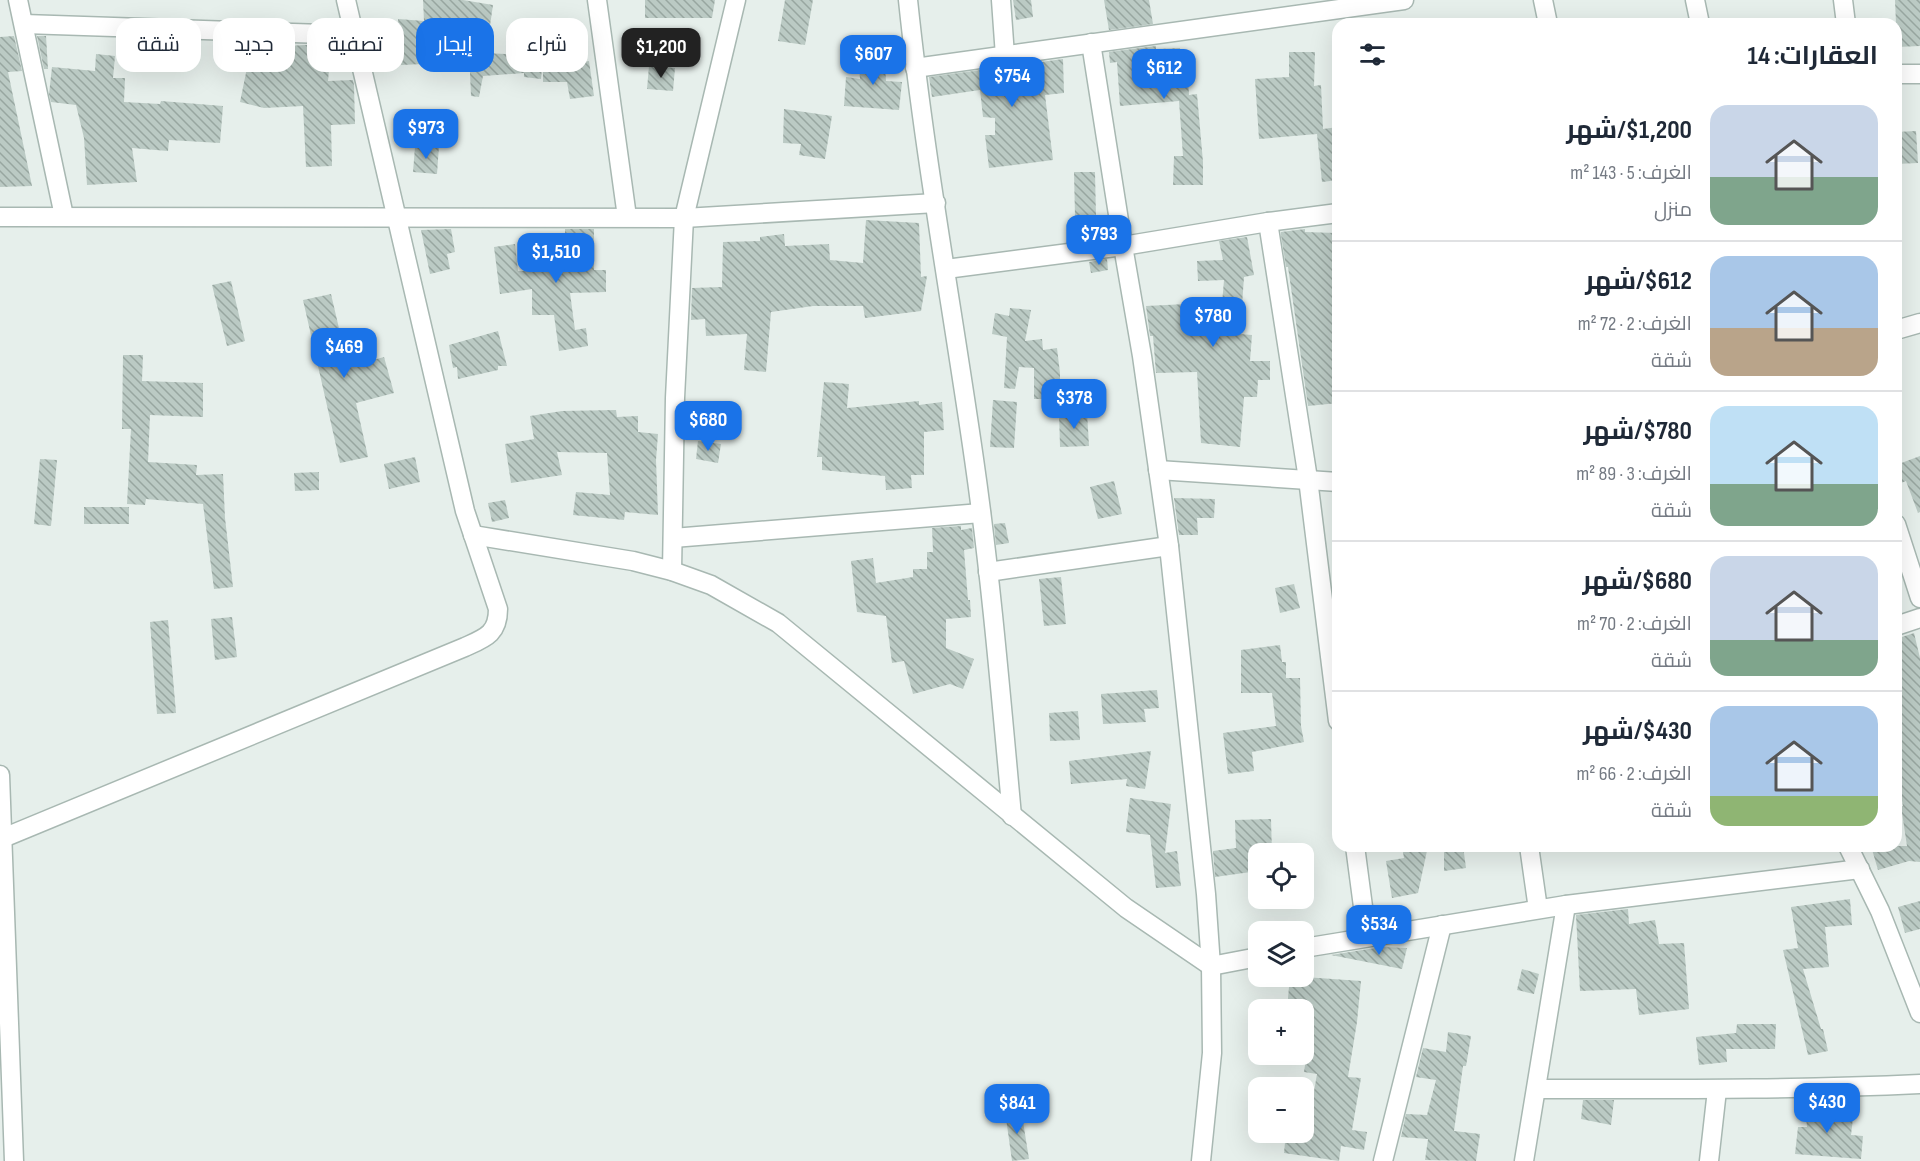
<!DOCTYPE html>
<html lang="ar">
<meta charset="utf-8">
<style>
:root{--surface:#fff;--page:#f6f6f7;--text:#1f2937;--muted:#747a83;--line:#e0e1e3;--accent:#1a73e8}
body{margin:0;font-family:"Sofia Sans Condensed",Cairo,sans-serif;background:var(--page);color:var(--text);direction:rtl;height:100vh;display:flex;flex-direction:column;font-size:22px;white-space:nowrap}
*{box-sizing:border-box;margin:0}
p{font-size:20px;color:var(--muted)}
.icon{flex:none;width:33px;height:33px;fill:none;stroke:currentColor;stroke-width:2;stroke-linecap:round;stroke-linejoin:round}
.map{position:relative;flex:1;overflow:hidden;direction:ltr}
.drawer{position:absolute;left:1332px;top:18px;width:570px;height:834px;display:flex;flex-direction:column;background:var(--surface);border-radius:18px;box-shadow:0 6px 24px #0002;direction:rtl}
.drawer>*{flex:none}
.hud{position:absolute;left:18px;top:18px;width:570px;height:54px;direction:rtl;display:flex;gap:12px}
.controls{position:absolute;left:1248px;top:843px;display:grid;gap:12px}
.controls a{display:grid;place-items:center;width:66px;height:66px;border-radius:12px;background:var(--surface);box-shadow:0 6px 24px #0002;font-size:30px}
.price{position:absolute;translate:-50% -51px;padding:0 14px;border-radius:12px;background:var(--accent);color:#fff;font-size:20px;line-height:39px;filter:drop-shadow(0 2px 3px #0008)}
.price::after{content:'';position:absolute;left:50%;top:36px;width:18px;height:14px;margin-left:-9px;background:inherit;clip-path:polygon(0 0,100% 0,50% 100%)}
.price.selected{background:#222;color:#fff}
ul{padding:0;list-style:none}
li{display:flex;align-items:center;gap:18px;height:150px;padding:0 24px}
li+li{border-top:2px solid var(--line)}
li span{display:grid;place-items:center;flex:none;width:168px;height:120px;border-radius:18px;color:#555}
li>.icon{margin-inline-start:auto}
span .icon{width:72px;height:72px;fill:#fffc;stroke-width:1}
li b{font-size:26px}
h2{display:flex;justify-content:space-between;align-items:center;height:72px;padding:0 24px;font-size:26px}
.chip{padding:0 21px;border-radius:18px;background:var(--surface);box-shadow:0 6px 24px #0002;font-size:21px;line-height:54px}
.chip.selected{background:var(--accent);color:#fff}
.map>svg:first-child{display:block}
</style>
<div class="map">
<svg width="1920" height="1161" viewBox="0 0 1920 1161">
<defs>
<pattern id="building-back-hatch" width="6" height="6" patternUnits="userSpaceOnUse" patternTransform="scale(1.5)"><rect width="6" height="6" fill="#bbcac4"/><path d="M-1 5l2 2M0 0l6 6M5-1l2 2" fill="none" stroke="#98a6a0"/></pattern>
</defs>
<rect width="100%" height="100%" fill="#e6efeb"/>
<g fill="url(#building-back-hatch)">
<path d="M423 0H463L493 5 486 53 543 56 541 79 524 77V73L483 76 479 97 471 96 468 27H449L446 63 401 65 398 19 424 21Z"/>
<path d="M645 0H715L712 18H645Z"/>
<path d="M785 0H813L805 45 778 41Z"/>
<path d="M1013 0H1031L1033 17 1016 20Z"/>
<path d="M1104 0H1149L1153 24 1109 30Z"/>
<path d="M1895 0H1920V46L1897 47Z"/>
<path d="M14 36 22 71 8 72 32 186 0 187V37Z"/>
<path d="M37 36H46L48 69H44Z"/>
<path d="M304 45H324L326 70H329L328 81 353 80 354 85 355 124 331 125 332 166 306 167 303 106 264 108 240 102 247 68H249L254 53 272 59 274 47Z"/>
<path d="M1156 46V49L1180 48 1182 68H1184V80H1188L1189 95 1197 94 1203 162V185H1173L1174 156H1183L1179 101 1120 106 1117 62 1110 63 1109 52Z"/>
<path d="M1289 52H1315L1314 86 1321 85 1323 129 1338 127V180L1322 182 1317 134 1259 139 1255 79 1289 77Z"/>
<path d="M884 53 886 81 902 82 899 110 844 106 846 77 860 79 858 54Z"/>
<path d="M96 54 115 56 113 78H125L124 102 160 104 161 101 223 106 220 143 169 140 168 151 132 148 137 182 87 185 84 138 76 105 51 102 49 94 52 67 95 71Z"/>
<path d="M1063 59 1064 93 1045 95 1053 160 989 168 985 135H995V118L983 117 980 90 932 97 929 77Z"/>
<path d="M589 61 594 96 570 99 567 82H543V64H568Z"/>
<path d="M649 66 675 68 673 91 647 89Z"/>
<path d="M784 109 832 116 825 159 799 155 801 144 783 143Z"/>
<path d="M1916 131 1918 163 1896 164V132Z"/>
<path d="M439 146 437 174 413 172 415 147Z"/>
<path d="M1074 172H1095L1096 217H1075Z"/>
<path d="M866 220 919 223 921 277 927 276 921 311 865 318 863 306H813L771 312 766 372 744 370 747 334 706 336 705 319 691 320 692 288 722 287 723 242 760 241V237L784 234 785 246 829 244 830 260 863 263Z"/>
<path d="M451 229 455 252 447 254 450 269 430 274 421 230Z"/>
<path d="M565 229H594V270H606V292L570 293 575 330 586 328 588 346 559 351 554 315H532V289L500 294 494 247 515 244 518 271H565Z"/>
<path d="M1305 229V232L1336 233 1335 260 1338 259V403L1308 406 1288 267H1286L1281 235V232Z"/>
<path d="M1247 237 1254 275 1244 277 1240 334 1252 335 1250 361H1270V380H1258L1257 397H1244L1240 447 1201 443 1197 372 1156 373 1153 336H1150L1146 306 1186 304V320L1221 316 1224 280 1198 281 1197 261 1223 260 1219 241Z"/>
<path d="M1107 259 1108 270 1091 273 1089 262Z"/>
<path d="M231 281 245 341 227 346 212 285Z"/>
<path d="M331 294 348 367 384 357 394 393 356 403 368 457 340 463 303 300Z"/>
<path d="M1010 308 1031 310 1025 341 1042 339 1043 350 1057 348 1060 373V399H1034V368L1019 367 1015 389 1004 388 1007 337 992 334 995 313 1009 316Z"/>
<path d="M498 331 507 366H498V370L458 379 457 367 453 368 449 345Z"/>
<path d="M123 355H143L142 381 203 383V417L150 415 148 462 197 465 196 475 223 474 225 518 233 587 214 589 203 504 146 499 145 505 127 504 131 429H122Z"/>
<path d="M824 382 849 384 847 408 919 401V405L942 402 944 430 924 432V475H911L912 488 886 490 885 476 822 470V457H817Z"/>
<path d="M993 400 1017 402 1014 448 990 447Z"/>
<path d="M616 410 617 417 638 416V432L658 434 656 460 658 515 625 512 624 520 573 515 576 492 610 495 607 453 557 452 562 475 511 483 505 444 534 439 530 416 562 411Z"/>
<path d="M1087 412 1089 446 1060 447 1059 413Z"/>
<path d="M698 441 721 444 718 463 696 459Z"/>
<path d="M1920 456V512L1918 513 1906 481 1896 485V465Z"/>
<path d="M415 457 420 482 389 489 384 464Z"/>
<path d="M40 459 57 460 51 526 34 524Z"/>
<path d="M319 472V490L295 491 294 473Z"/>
<path d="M1114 481 1122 514 1098 519 1090 487Z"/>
<path d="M1174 498 1215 499 1214 518H1197L1198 535H1179Z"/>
<path d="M505 500 509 518 492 522 488 503Z"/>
<rect x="84" y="507" width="45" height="17"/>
<path d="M1005 523 1009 543 996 545 994 524Z"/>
<path d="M961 526V530L972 528 974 548 964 550 968 600H970L971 617 946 619V648L974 659 963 689 950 684 913 694 904 661 892 663 886 616 857 612 851 561 873 558 876 583 913 577V569H927V552H933L932 528Z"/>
<path d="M1061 577 1066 624 1044 626 1039 579Z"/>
<path d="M1294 584 1300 608 1280 613 1275 588Z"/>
<path d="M232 617 237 657 215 660 211 619Z"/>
<path d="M168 620 176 713 157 714 150 622Z"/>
<path d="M1914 633 1920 658V862L1909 861 1878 870 1871 846H1907L1901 806H1903L1896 768V639Z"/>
<path d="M1280 645 1282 662H1286V678H1300L1301 726 1304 742 1252 752 1254 771 1228 774 1223 733 1276 726 1272 693H1241V650Z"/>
<path d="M1157 690 1159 708 1144 709 1146 722 1103 724 1101 694Z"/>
<path d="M1078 711 1080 740 1050 741 1049 713Z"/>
<path d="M1151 751 1145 789 1126 786 1127 779 1071 784 1069 761Z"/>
<path d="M1130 798 1171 804 1165 853 1177 851 1181 886 1156 888 1150 835 1126 832Z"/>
<path d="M1271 819 1272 854H1258V871L1215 877 1213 851 1236 848 1235 820Z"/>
<path d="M1402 846H1428L1418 893 1392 898 1386 861 1404 858Z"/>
<path d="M1444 846H1463L1466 868 1444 871Z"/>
<path d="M1850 899 1852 925 1825 927 1829 967 1803 969 1821 1029H1823L1828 1051 1808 1055 1783 950 1798 948 1791 907Z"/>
<path d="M1920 901V929L1905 933 1898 907Z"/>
<path d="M1628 909 1629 924 1655 920 1659 944 1684 943 1689 1009 1639 1015 1636 989 1580 991 1576 915Z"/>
<path d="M1382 947 1407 948 1402 969 1331 955Z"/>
<path d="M1522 969 1539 974 1534 994 1517 990Z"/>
<path d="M1290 976 1361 981 1357 1022 1348 1077 1361 1078 1352 1130 1367 1132 1364 1150 1341 1146 1339 1161 1284 1153 1286 1132H1307L1317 1074 1304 1072 1313 1012 1304 1011V1010L1287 1009Z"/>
<path d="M1737 1024H1776L1775 1049H1726L1727 1062 1699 1065 1696 1037 1736 1033Z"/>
<path d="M1448 1032 1471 1036 1466 1066H1463L1454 1131 1480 1134 1476 1161 1425 1160 1428 1139 1401 1137 1406 1114 1427 1115 1436 1080 1416 1077 1423 1048 1446 1052Z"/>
<path d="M1804 1099H1824L1826 1115 1853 1118 1851 1135 1863 1136 1861 1159 1795 1154 1798 1127H1807Z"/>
<path d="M1583 1100H1614L1611 1125 1581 1119Z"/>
<path d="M1021 1109 1029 1159 1012 1161 1005 1111Z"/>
</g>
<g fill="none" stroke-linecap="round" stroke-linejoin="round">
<defs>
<g id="minor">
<path d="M18 0 64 216"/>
<path d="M597 0 627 217"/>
<path d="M908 0C924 154 952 306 974 459 991 577 1001 697 1012 816"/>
<path d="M1001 0 1005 56"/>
<path d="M1543 0 1548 24"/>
<path d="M1695 0 1700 24"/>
<path d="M1843 0 1846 24"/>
<path d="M24 24 355 35"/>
<path d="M1091 43 1123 246 1142 356 1169 546 1206 894 1211 966 1212 1053 1201 1161"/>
<path d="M915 68 1404 0"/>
<path d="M1896 74H1920"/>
<path d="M0 217 684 218 936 203"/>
<path d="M1268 222 1308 479 1338 721"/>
<path d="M946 269 1123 246 1268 222 1338 213"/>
<path d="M1896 330 1920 323"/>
<path d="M1158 470 1338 482"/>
<path d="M1896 524 1920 598"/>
<path d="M473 535 633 561 672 571 711 585 778 623 1126 908 1211 966 1258 957"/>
<path d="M673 538 981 513"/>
<path d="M672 571 675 398 684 218 736 0"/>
<path d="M988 572 1169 546"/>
<path d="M1896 626 1920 618"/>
<path d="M0 775 14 1161"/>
<path d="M3 838 465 647C485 638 498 634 498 609L465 511 346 0"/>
<path d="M1355 846 1367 937"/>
<path d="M1529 846 1538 909"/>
<path d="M1848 846 1880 911 1920 1013"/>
<path d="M1304 948 1566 905 1860 869"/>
<path d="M1537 1089C1665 1089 1792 1090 1920 1084"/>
<path d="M1383 1161 1442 925"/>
<path d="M1524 1161 1566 905"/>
<path d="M1709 1161 1717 1090"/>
</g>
</defs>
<use href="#minor" stroke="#a8b8b2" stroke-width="21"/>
<use href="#minor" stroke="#fff" stroke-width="18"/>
</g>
</svg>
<div class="controls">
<a><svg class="icon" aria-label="locate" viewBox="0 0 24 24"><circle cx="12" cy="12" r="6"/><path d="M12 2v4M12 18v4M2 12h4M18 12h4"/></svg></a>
<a><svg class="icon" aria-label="layers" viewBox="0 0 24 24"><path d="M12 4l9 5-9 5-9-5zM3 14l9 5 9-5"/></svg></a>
<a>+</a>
<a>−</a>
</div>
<b class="price selected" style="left:661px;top:79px">$1,200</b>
<b class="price" style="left:873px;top:86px">$607</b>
<b class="price" style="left:1164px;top:100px">$612</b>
<b class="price" style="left:1012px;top:108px">$754</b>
<b class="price" style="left:426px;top:160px">$973</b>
<b class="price" style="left:1099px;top:266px">$793</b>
<b class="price" style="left:556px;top:284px">$1,510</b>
<b class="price" style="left:1213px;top:348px">$780</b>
<b class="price" style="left:344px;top:379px">$469</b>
<b class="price" style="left:1074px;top:430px">$378</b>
<b class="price" style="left:708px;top:452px">$680</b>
<b class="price" style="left:1379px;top:956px">$534</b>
<b class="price" style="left:1827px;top:1134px">$430</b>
<b class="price" style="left:1017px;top:1135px">$841</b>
<div class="hud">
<a class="chip">شراء</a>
<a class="chip selected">إيجار</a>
<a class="chip">تصفية</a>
<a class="chip">جديد</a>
<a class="chip">شقة</a>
</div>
<section class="drawer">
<h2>العقارات: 14<svg class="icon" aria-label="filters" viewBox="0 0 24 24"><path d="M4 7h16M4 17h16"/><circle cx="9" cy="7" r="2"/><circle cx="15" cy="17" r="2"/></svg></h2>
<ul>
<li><span style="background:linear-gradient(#c9d6e8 60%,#7fa58c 0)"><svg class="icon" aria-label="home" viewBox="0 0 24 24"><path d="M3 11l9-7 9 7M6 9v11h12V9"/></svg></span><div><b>$1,200/شهر</b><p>الغرف: 5 · 143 m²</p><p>منزل</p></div></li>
<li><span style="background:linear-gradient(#a9c7e8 60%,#b9a48a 0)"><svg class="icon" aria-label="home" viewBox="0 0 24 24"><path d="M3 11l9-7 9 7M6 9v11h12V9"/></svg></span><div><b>$612/شهر</b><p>الغرف: 2 · 72 m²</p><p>شقة</p></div></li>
<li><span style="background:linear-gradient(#bfe0f5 65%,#7fa58c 0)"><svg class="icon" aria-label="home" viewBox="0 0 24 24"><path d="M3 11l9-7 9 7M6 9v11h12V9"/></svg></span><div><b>$780/شهر</b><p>الغرف: 3 · 89 m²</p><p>شقة</p></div></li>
<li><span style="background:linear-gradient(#c9d6e8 70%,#7fa58c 0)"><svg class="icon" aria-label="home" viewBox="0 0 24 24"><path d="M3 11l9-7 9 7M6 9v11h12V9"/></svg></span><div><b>$680/شهر</b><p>الغرف: 2 · 70 m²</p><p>شقة</p></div></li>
<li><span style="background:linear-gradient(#a9c7e8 75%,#8fb573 0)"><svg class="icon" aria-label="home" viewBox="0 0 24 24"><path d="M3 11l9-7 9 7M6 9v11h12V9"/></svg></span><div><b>$430/شهر</b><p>الغرف: 2 · 66 m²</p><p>شقة</p></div></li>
</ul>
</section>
</div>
